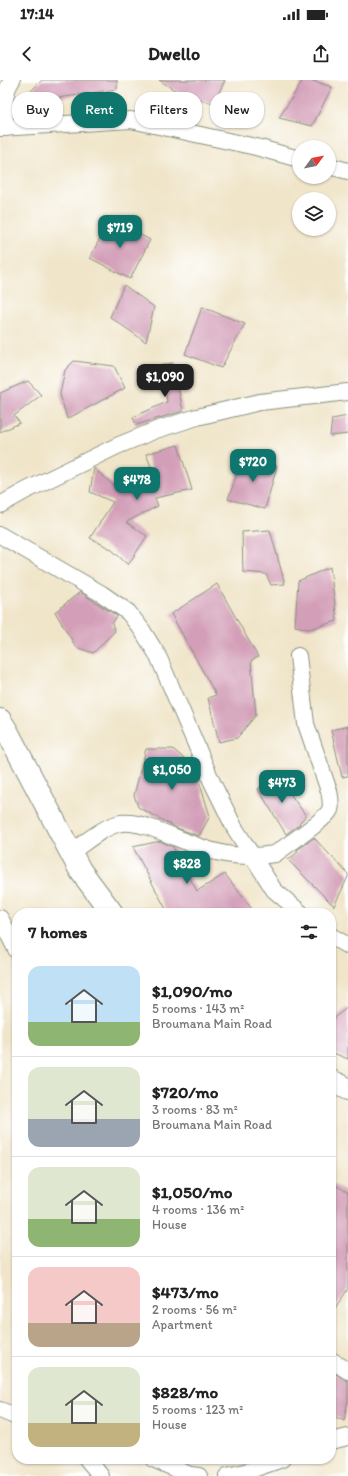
<!DOCTYPE html>
<meta charset="utf-8">
<style>
:root{--surface:#fff;--page:#f2f2f2;--text:#222;--muted:#767676;--line:#e0e0e0;--accent:#0f766e}
body{margin:0;font-family:Itim,sans-serif;background:var(--page);color:var(--text);height:100vh;display:flex;flex-direction:column;font-size:15px;white-space:nowrap}
*{box-sizing:border-box;margin:0}
p{font-size:13px;color:var(--muted)}
.icon{flex:none;width:22px;height:22px;fill:none;stroke:currentColor;stroke-width:2;stroke-linecap:round;stroke-linejoin:round}
.map{position:relative;flex:1;overflow:hidden}
.sheet{position:absolute;left:12px;top:828px;width:324px;height:556px;display:flex;flex-direction:column;background:var(--surface);border-radius:16px;box-shadow:0 1px 3px #0004}
.sheet>*{flex:none}
.hud{position:absolute;left:12px;top:12px;width:324px;height:36px;display:flex;gap:8px}
.needle{width:26px;rotate:58deg}
.controls{position:absolute;left:292px;top:60px;display:grid;gap:8px}
.controls a{display:grid;place-items:center;width:44px;height:44px;border-radius:50%;background:var(--surface);box-shadow:0 1px 3px #0004;font-size:20px}
.price{position:absolute;translate:-50% -34px;padding:0 9px;border-radius:8px;background:var(--accent);color:#fff;font-size:13px;line-height:26px;filter:drop-shadow(0 1px 2px #0008)}
.price::after{content:'';position:absolute;left:50%;top:24px;width:12px;height:9px;margin-left:-6px;background:inherit;clip-path:polygon(0 0,100% 0,50% 100%)}
.price.current{background:#222;color:#fff}
ul{padding:0;list-style:none}
li{display:flex;align-items:center;gap:12px;height:100px;padding:0 16px}
li+li{border-top:1px solid var(--line)}
li span{display:grid;place-items:center;flex:none;width:112px;height:80px;border-radius:12px;color:#555}
li>.icon{margin-inline-start:auto}
span .icon{width:48px;height:48px;fill:#fffc;stroke-width:1}
li b{font-size:17px}
h2{display:flex;justify-content:space-between;align-items:center;height:48px;padding:0 16px;font-size:17px}
.tag{padding:0 14px;border-radius:16px;background:var(--surface);box-shadow:0 1px 3px #0004;font-size:14px;line-height:36px}
.tag.current{background:var(--accent);color:#fff}
.status{display:flex;justify-content:space-between;align-items:center;height:28px;padding:0 20px;background:var(--surface);direction:ltr}
.status svg{height:11px;fill:currentColor}
header{display:flex;justify-content:space-between;align-items:center;height:52px;padding:0 16px;background:var(--surface);font-size:18px;font-weight:800}
.map>svg:first-child{display:block}
</style>
<div class="status"><b>17:14</b><svg viewBox="0 0 49 12"><path d="M0 12V9h3v3zM5 12V6h3v6zM10 12V3h3v9zM15 12V0h3v12zM26 1h20v11H26zM47 4h2v5h-2z"/></svg></div>
<header><svg class="icon" aria-label="back" viewBox="0 0 24 24"><path d="M15 5l-7 7 7 7"/></svg>Dwello<svg class="icon" aria-label="share" viewBox="0 0 24 24"><path d="M12 15V3M7 8l5-5 5 5M5 13v7h14v-7"/></svg></header>
<div class="map">
<svg width="348" height="1396" viewBox="0 0 348 1396">
<rect width="100%" height="100%" fill="#fff"/>
<filter id="ink" filterUnits="userSpaceOnUse"><feTurbulence type="fractalNoise" baseFrequency=".025" numOctaves="2"/><feDisplacementMap in="SourceGraphic" scale="8" xChannelSelector="R" yChannelSelector="G"/><feConvolveMatrix kernelMatrix="1 2 1 2 8 2 1 2 1" color-interpolation-filters="sRGB"/></filter>
<filter id="wash" filterUnits="userSpaceOnUse"><feTurbulence type="fractalNoise" baseFrequency=".012" numOctaves="4" result="noise"/><feDisplacementMap in="SourceGraphic" scale="16" xChannelSelector="R" yChannelSelector="G"/><feGaussianBlur stdDeviation="0.9" result="paint"/><feColorMatrix in="noise" values="0 0 0 0 0 0 0 0 0 0 0 0 0 0 0 0 0 1.4 0 .05"/><feComposite in="paint" operator="in"/></filter>
<g filter="url(#wash)">
<rect width="100%" height="100%" fill="#f0e5c9"/>
<g id="blocks">
<g fill="#d39fb8">
<path d="M42 0H117V9L18 24Z"/>
<path d="M159 0H225L214 23 187 18Z"/>
<path d="M303 0H310L332 7 312 46 279 38Z"/>
<path d="M110 138 150 160 130 199 90 178Z"/>
<path d="M124 205 154 227 146 262 110 237Z"/>
<path d="M202 227 245 244 221 288 185 274Z"/>
<path d="M74 281 114 286 125 308 67 339 60 314 65 290Z"/>
<path d="M173 283 183 331 136 345 133 337 167 322 161 285Z"/>
<path d="M28 301 41 315 14 336 20 343 0 352V313Z"/>
<path d="M348 336V354L330 356 332 339Z"/>
<path d="M178 365 192 410 155 418 158 426 126 442 147 456 128 485 111 469 90 458 113 422 90 412 94 388 113 405 156 399 146 374Z"/>
<path d="M243 377 277 386 265 429 228 419Z"/>
<path d="M270 450 285 504 271 505 266 494 243 492 242 452Z"/>
<path d="M330 487 337 541 309 549 295 546 298 501Z"/>
<path d="M217 504 258 577 251 581 256 635 237 658 219 662 208 618 216 615 171 534Z"/>
<path d="M80 512 117 536 112 544 115 551 93 573 76 567 55 532Z"/>
<path d="M348 646V696L342 697 331 650Z"/>
<path d="M146 669H173L195 688 210 736 199 756 177 748 138 727 134 715Z"/>
<path d="M276 694 306 736 299 743 300 744 286 754 258 709Z"/>
<path d="M314 758 348 794V797L334 826 288 780 298 772 297 770Z"/>
<path d="M160 761 173 767 197 811 225 794 255 833H168L133 767Z"/>
<path d="M348 927V979L331 972V940Z"/>
<path d="M331 1103 348 1112V1209L331 1234Z"/>
<path d="M331 1291 348 1301V1320L344 1341 331 1335Z"/>
</g>
</g>
</g>
<g filter="url(#ink)">
<use href="#blocks" fill-opacity="0" stroke="#88917e" stroke-width="1"/>
<g fill="none" stroke-linecap="round" stroke-linejoin="round">
<defs>
<g id="minor">
<path d="M0 48 131 40 256 67 299 79"/>
<path d="M6 48C5 32 2 14 12 0"/>
<path d="M329 86 348 91"/>
<path d="M0 425 25 411 117 366 156 350 197 337 260 322 348 312"/>
<path d="M0 455 102 514 128 532 142 550 158 576 212 702 234 747 274 810 301 833"/>
<path d="M71 772C85 763 104 746 121 743 143 740 178 760 200 767 224 776 250 778 275 774 287 765 325 740 330 730 332 724 330 716 329 711L306 644 298 576"/>
<path d="M0 838 17 871"/>
<path d="M331 856 348 866"/>
<path d="M331 1280 348 1291"/>
<path d="M0 1330 17 1337"/>
<path d="M331 1361 348 1357"/>
<path d="M87 1379 101 1396"/>
<path d="M153 1379 190 1395 199 1396"/>
<path d="M227 1396 245 1392 282 1379"/>
</g>
<g id="secondary">
<path d="M0 640 7 651 80 790 112 833"/>
<path d="M331 1001 348 1009"/>
</g>
</defs>
<use href="#minor" stroke="#88917e" stroke-width="18"/>
<use href="#secondary" stroke="#88917e" stroke-width="24"/>
<use href="#minor" stroke="#fff" stroke-width="16"/>
<use href="#secondary" stroke="#fff" stroke-width="22"/>
</g>
</g>
</svg>
<div class="controls">
<a><svg class="needle" viewBox="-14 -14 28 28"><path d="M0-13l5 13h-10z" fill="#e53935"/><path d="M0 13l5-13h-10z" fill="#767676"/></svg></a>
<a><svg class="icon" aria-label="layers" viewBox="0 0 24 24"><path d="M12 4l9 5-9 5-9-5zM3 14l9 5 9-5"/></svg></a>
</div>
<b class="price" style="left:120px;top:169px">$719</b>
<b class="price current" style="left:165px;top:318px">$1,090</b>
<b class="price" style="left:253px;top:403px">$720</b>
<b class="price" style="left:137px;top:421px">$478</b>
<b class="price" style="left:172px;top:711px">$1,050</b>
<b class="price" style="left:282px;top:724px">$473</b>
<b class="price" style="left:187px;top:805px">$828</b>
<div class="hud">
<a class="tag">Buy</a>
<a class="tag current">Rent</a>
<a class="tag">Filters</a>
<a class="tag">New</a>
</div>
<section class="sheet">
<h2>7 homes<svg class="icon" aria-label="filters" viewBox="0 0 24 24"><path d="M4 7h16M4 17h16"/><circle cx="9" cy="7" r="2"/><circle cx="15" cy="17" r="2"/></svg></h2>
<ul>
<li><span style="background:linear-gradient(#bfe0f5 70%,#8fb573 0)"><svg class="icon" aria-label="home" viewBox="0 0 24 24"><path d="M3 11l9-7 9 7M6 9v11h12V9"/></svg></span><div><b>$1,090/mo</b><p>5 rooms · 143 m²</p><p>Broumana Main Road</p></div></li>
<li><span style="background:linear-gradient(#dfe7d0 65%,#9aa5b1 0)"><svg class="icon" aria-label="home" viewBox="0 0 24 24"><path d="M3 11l9-7 9 7M6 9v11h12V9"/></svg></span><div><b>$720/mo</b><p>3 rooms · 83 m²</p><p>Broumana Main Road</p></div></li>
<li><span style="background:linear-gradient(#dfe7d0 65%,#8fb573 0)"><svg class="icon" aria-label="home" viewBox="0 0 24 24"><path d="M3 11l9-7 9 7M6 9v11h12V9"/></svg></span><div><b>$1,050/mo</b><p>4 rooms · 136 m²</p><p>House</p></div></li>
<li><span style="background:linear-gradient(#f6c9c9 70%,#b9a48a 0)"><svg class="icon" aria-label="home" viewBox="0 0 24 24"><path d="M3 11l9-7 9 7M6 9v11h12V9"/></svg></span><div><b>$473/mo</b><p>2 rooms · 56 m²</p><p>Apartment</p></div></li>
<li><span style="background:linear-gradient(#dfe7d0 70%,#c2b280 0)"><svg class="icon" aria-label="home" viewBox="0 0 24 24"><path d="M3 11l9-7 9 7M6 9v11h12V9"/></svg></span><div><b>$828/mo</b><p>5 rooms · 123 m²</p><p>House</p></div></li>
</ul>
</section>
</div>
